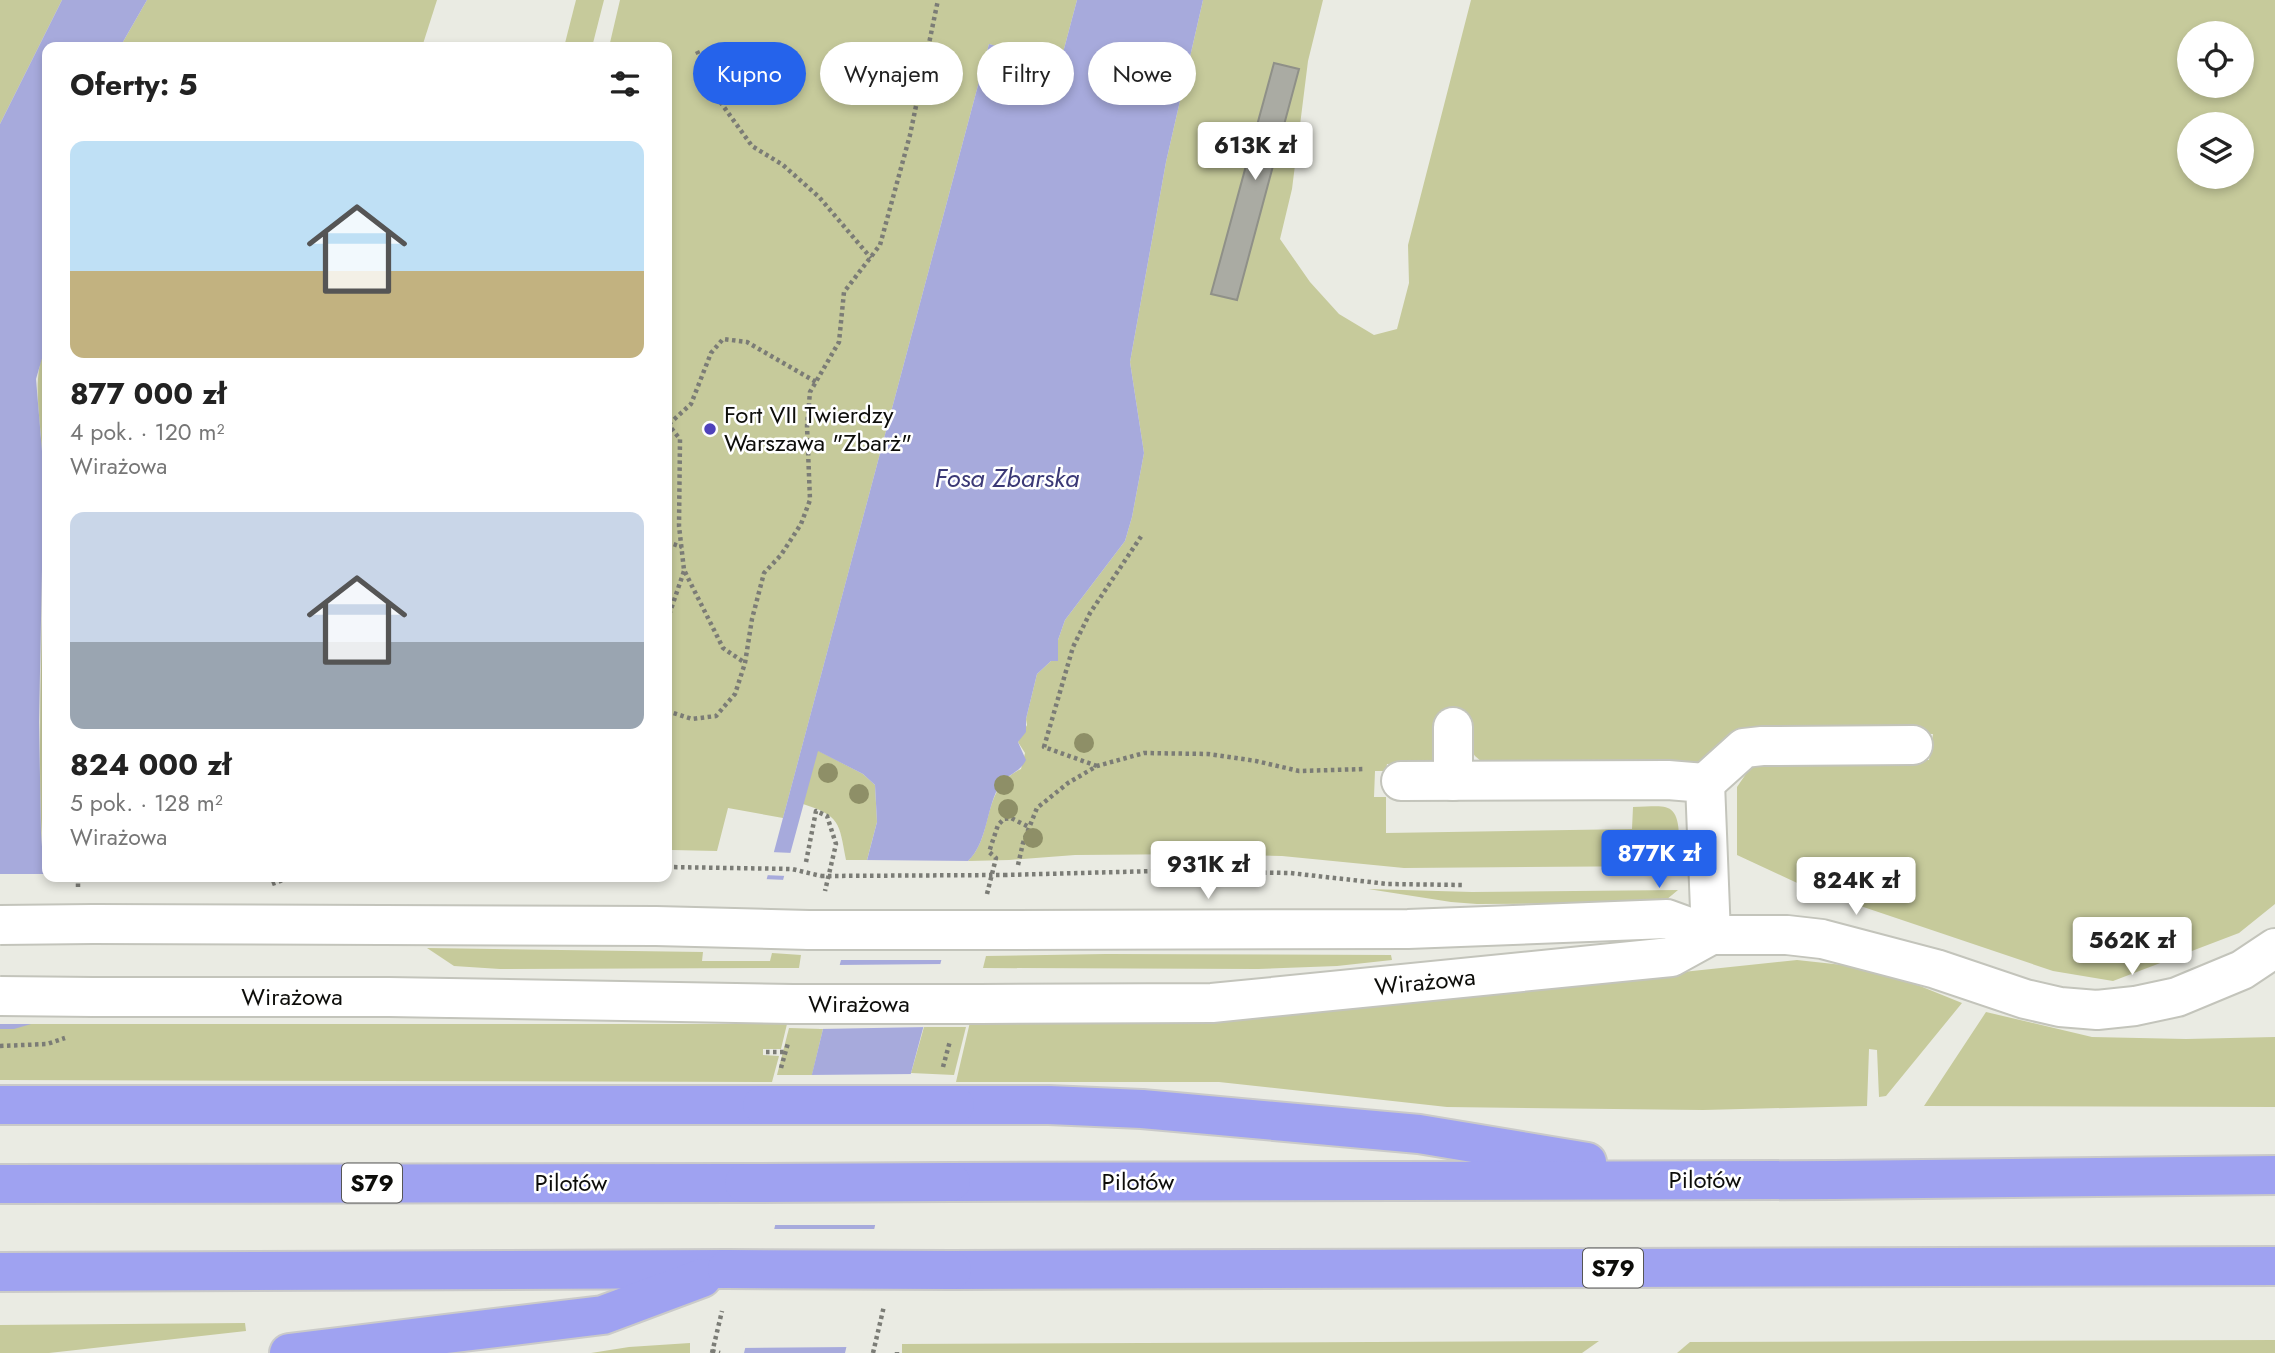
<!DOCTYPE html>
<html lang="pl">
<meta charset="utf-8">
<style>
:root{--surface:#fff;--page:#f6f6f6;--text:#222;--muted:#767676;--accent:#2563eb}
body{margin:0;font-family:Jost,sans-serif;background:var(--page);color:var(--text);height:100vh;display:flex;flex-direction:column;font-size:26px;white-space:nowrap}
*{box-sizing:border-box;margin:0}
p{font-size:23px;color:var(--muted)}
.icon{flex:none;width:38px;height:38px;fill:none;stroke:currentColor;stroke-width:2;stroke-linecap:round;stroke-linejoin:round}
.map{position:relative;flex:1;overflow:hidden}
.details{position:absolute;left:42px;top:42px;width:630px;height:840px;display:flex;flex-direction:column;background:var(--surface);border-radius:14px;box-shadow:0 4px 10px #0003}
.details>*{flex:none}
.top-card{position:absolute;left:693px;top:42px;width:665px;height:63px;display:flex;gap:14px}
.tools{position:absolute;left:2177px;top:21px;display:grid;gap:14px}
.tools a{display:grid;place-items:center;width:77px;height:77px;border-radius:50%;background:var(--surface);box-shadow:0 4px 10px #0003;font-size:35px}
.price{position:absolute;translate:-50% -60px;padding:0 16px;border-radius:7px;background:#fff;color:#222;font-size:23px;line-height:46px;filter:drop-shadow(0 2px 4px #0008)}
.price::after{content:'';position:absolute;left:50%;top:42px;width:21px;height:16px;margin-left:-10px;background:inherit;clip-path:polygon(0 0,100% 0,50% 100%)}
.price.on{background:var(--accent);color:#fff}
ul{padding:0;list-style:none}
li{display:grid;align-content:center;gap:14px;height:371px;padding:0 28px}
li span{display:grid;place-items:center;height:217px;border-radius:14px;color:#555}
li>.icon{margin-inline-start:auto}
span .icon{width:126px;height:126px;fill:#fffc;stroke-width:1}
li b{font-size:30px}
h2{display:flex;justify-content:space-between;align-items:center;height:84px;padding:0 28px;font-size:30px}
.chip{padding:0 24px;border-radius:32px;background:var(--surface);box-shadow:0 4px 10px #0003;font-size:24px;line-height:63px}
.chip.on{background:var(--accent);color:#fff}
.map>svg:first-child{display:block}
</style>
<div class="map">
<svg width="2275" height="1353" viewBox="0 0 2275 1353">
<rect width="100%" height="100%" fill="#eaebe3"/>
<g fill="#c6ca9b" fill-rule="evenodd">
<path d="M0 0H62L0 124Z"/>
<path d="M147 0H437L422 47H120Z"/>
<path d="M576 0H604L592 47H564Z"/>
<path d="M620 0H1077L1060 64 989 44 783 818 728 808 717 851 672 850 671 831 667 822V47H609Z"/>
<path d="M1203 0H1323L1308 61 1292 189 1280 239 1310 282 1339 314 1374 335 1397 329 1409 283 1408 245 1471 0H2275V904L2239 933 2113 981 2053 971 1810 889 1737 855V787L1750 768 1765 762 1929 760 1933 734 1743 731 1712 765 1482 762 1475 756 1469 747 1432 763 1387 764 1386 771H1375L1374 797H1386V833L1632 829 1633 807C1663 807 1678 799 1679 836 1679 846 1680 855 1676 864L1671 866 1404 868 1282 856 1201 854 1075 855 1009 860 968 861C995 835 980 788 1021 769L1025 753 1018 742 1027 725 1026 719 1037 674 1051 661H1058V640L1065 620 1125 541 1132 517 1144 453 1130 362 1166 162ZM2189 33H2242V86H2189ZM2189 124H2242V177H2189Z"/>
<path d="M47 341V874H44C35 754 44 635 43 516 43 494 42 473 42 451 40 414 31 377 47 341Z"/>
<path d="M817 750 863 774 875 785 877 822 867 860H846C839 822 840 816 803 804Z"/>
<path d="M1368 889 1472 892 1678 890 1666 900 1643 903 1477 904 1451 902Z"/>
<path d="M427 948 703 952 702 961H770L772 953 801 955 799 968 500 969 454 966Z"/>
<path d="M1106 954 1391 955 1392 960 1337 966 1258 969 983 968 986 956Z"/>
<path d="M1797 960 1852 966 1920 986 1962 1003 1886 1096 1879 1097 1877 1050 1869 1049 1867 1106 1703 1110 1447 1107 1219 1082H956L970 1022 1254 1017Z"/>
<path d="M1986 1012 2092 1037 2186 1039 2275 1037V1107L1924 1106Z"/>
<path d="M0 1024H787L781 1049H763V1055L779 1056 772 1082 0 1080Z"/>
<path d="M924 1027H966L954 1075 911 1073Z"/>
<path d="M789 1028 823 1029 812 1075H777Z"/>
<path d="M245 1323 246 1331 49 1353H0V1325Z"/>
<path d="M2275 1340V1353H1677L1690 1342Z"/>
<path d="M1599 1341 1582 1353H902V1344Z"/>
<path d="M690 1343V1353H591L629 1347Z"/>
</g>
<g fill="#a7aadc">
<path d="M62 0H147L120 47H47V341L36 379 42 451 43 518 39 722 41 833 44 874 38 1022 14 1029H0V124Z"/>
<path d="M1077 0H1203L1166 162 1130 362 1144 453 1132 517 1125 541 1065 620 1058 640V661H1051L1037 674 1026 719V732L1018 742 1026 760C1020 773 1005 775 998 788 986 811 987 843 968 861L911 1073 845 1353H744L823 1029 877 822 875 785 863 774 818 751 766 943 751 938 989 44 1060 64Z"/>
</g>
<g fill="#eaebe3">
<path d="M770 852 793 853 787 876 764 875Z"/>
<path d="M863 860 973 861 946 960H837Z"/>
<path d="M0 874H47V1020L42 1024H0Z"/>
<path d="M763 879 786 880 769 944 747 938Z"/>
<path d="M944 964 928 1027 819 1029 836 965Z"/>
<path d="M915 1074 879 1225H772L808 1075Z"/>
<path d="M770 1229H878L850 1347 741 1348Z"/>
</g>
<path fill="#aaaba3" stroke="#8f9088" stroke-width="2" d="M1274 63 1299 69 1237 300 1211 294Z"/>
<g fill="none" stroke-linecap="round" stroke-linejoin="round">
<defs>
<g id="minor">
<path d="M1453 727V781"/>
<path d="M1401 781 1668 780 1705 783 1711 935"/>
<path d="M1705 783 1744 748 1762 746 1913 745"/>
<path d="M93 924 656 926 809 930"/>
<path d="M1009 930 1408 929 1667 919 1711 935H1787L1822 939 1936 969 2025 999 2060 1007 2097 1010 2135 1006 2177 997 2242 970 2275 948"/>
<path d="M93 997H389L793 1004"/>
<path d="M980 1004 1212 1003 1671 957 1711 935"/>
</g>
<g id="highway">
<path d="M0 1105H762"/>
<path d="M955 1105H1049L1142 1109 1419 1134 1587 1162"/>
<path d="M951 1182 1834 1180 2275 1175"/>
<path d="M0 1184 744 1183"/>
<path d="M952 1270 2275 1266"/>
<path d="M0 1272 727 1269"/>
<path d="M289 1353 603 1315 702 1278"/>
</g>
</defs>
<use href="#minor" stroke="#c3c4bb" stroke-width="42"/>
<use href="#highway" stroke="#cacac9" stroke-width="42"/>
<g stroke="#7b7c76" stroke-width="4.5" stroke-dasharray="3.5 3.5" stroke-linecap="butt">
<path d="M697 51 721 103 752 146 783 165 819 197 871 258"/>
<path d="M667 423 680 439 679 526 684 570 723 648 745 663"/>
<path d="M669 424 691 404 711 353 723 339 747 342 816 382"/>
<path d="M667 542 682 547"/>
<path d="M667 621 684 571"/>
<path d="M667 711 692 719 716 716 735 694 745 663 752 619 764 573 781 555 801 524 810 500 807 426 810 392 839 342 844 292 880 245 910 135 938 0"/>
<path d="M1097 766 1044 747 1073 647 1090 613 1142 535"/>
<path d="M806 862 816 811 827 816 836 844 825 891"/>
<path d="M1018 865 1023 843 1037 808 1068 783 1097 766 1144 753 1208 754 1256 761 1299 771 1365 769"/>
<path d="M667 867 792 869 821 876"/>
<path d="M1004 875 1157 871 1290 873 1388 884 1462 885"/>
<path d="M95 880V877"/>
<path d="M272 884 291 877"/>
<path d="M78 887V877"/>
<path d="M987 894 996 858 989 852 998 825 1004 819 1011 818 1029 827"/>
<path d="M0 1046 47 1044 65 1038"/>
<path d="M766 1052H785"/>
<path d="M943 1067 950 1041"/>
<path d="M781 1068 788 1043"/>
<path d="M712 1351 720 1353"/>
<path d="M897 1352V1353"/>
<path d="M712 1353 722 1311"/>
<path d="M873 1353 884 1306"/>
</g>
<use href="#minor" stroke="#fff" stroke-width="38"/>
<use href="#highway" stroke="#9fa2f1" stroke-width="38"/>
<defs>
<g id="minor-bridge">
<path d="M0 925 93 924"/>
<path d="M809 930H1009"/>
<path d="M0 996 93 997"/>
<path d="M793 1004H980"/>
</g>
<g id="highway-bridge">
<path d="M762 1105H955"/>
<path d="M744 1183 951 1182"/>
<path d="M727 1269 952 1270"/>
</g>
</defs>
<use href="#minor-bridge" stroke="#c3c4bb" stroke-width="42" stroke-linecap="butt"/>
<use href="#highway-bridge" stroke="#cacac9" stroke-width="42" stroke-linecap="butt"/>
<path stroke="#7b7c76" stroke-width="4.5" stroke-dasharray="3.5 3.5" stroke-linecap="butt" d="M821 876 1004 875"/>
<use href="#minor-bridge" stroke="#fff" stroke-width="38"/>
<use href="#highway-bridge" stroke="#9fa2f1" stroke-width="38"/>
</g>
<g fill="#8e8f67">
<circle cx="1084" cy="743" r="10"/>
<circle cx="828" cy="773" r="10"/>
<circle cx="1004" cy="785" r="10"/>
<circle cx="859" cy="794" r="10"/>
<circle cx="1008" cy="809" r="10"/>
<circle cx="1033" cy="838" r="10"/>
</g>
<circle fill="#4f42ba" stroke="#fff" stroke-width="2.5" cx="710" cy="429" r="7"/>
<g text-anchor="middle" stroke-width="5" stroke-linejoin="round" paint-order="stroke">
<g fill="#fff" stroke="#565654" stroke-width="2">
<rect x="342" y="1163.5" width="60" height="39" rx="5"/>
<rect x="1583" y="1248.5" width="60" height="39" rx="5"/>
</g>
<g font-size="23" font-weight="bold" fill="#0d0d0a">
<text x="372" y="1191">S79</text>
<text x="1613" y="1276">S79</text>
</g>
<g font-size="24" fill="#0d0d0a" stroke="#fff" text-anchor="start">
<text x="724" y="423">Fort VII Twierdzy<tspan x="724" dy="28">Warszawa "Zbarż"</tspan></text>
</g>
<g font-size="24" fill="#0d0d0a" stroke="#fff">
<text transform="translate(1425 982) rotate(-6)" y="8">Wirażowa</text>
<text x="292" y="1005">Wirażowa</text>
<text x="859" y="1012">Wirażowa</text>
<text x="1705" y="1188">Pilotów</text>
<text x="1138" y="1190">Pilotów</text>
<text x="571" y="1191">Pilotów</text>
</g>
<g font-size="26" font-style="italic" fill="#3b3976" stroke="#fff">
<text x="1007" y="487">Fosa Zbarska</text>
</g>
</g>
</svg>
<div class="tools">
<a><svg class="icon" aria-label="locate" viewBox="0 0 24 24"><circle cx="12" cy="12" r="6"/><path d="M12 2v4M12 18v4M2 12h4M18 12h4"/></svg></a>
<a><svg class="icon" aria-label="layers" viewBox="0 0 24 24"><path d="M12 4l9 5-9 5-9-5zM3 14l9 5 9-5"/></svg></a>
</div>
<b class="price" style="left:1255px;top:182px">613K zł</b>
<b class="price on" style="left:1659px;top:890px">877K zł</b>
<b class="price" style="left:1208px;top:901px">931K zł</b>
<b class="price" style="left:1856px;top:917px">824K zł</b>
<b class="price" style="left:2132px;top:977px">562K zł</b>
<div class="top-card">
<a class="chip on">Kupno</a>
<a class="chip">Wynajem</a>
<a class="chip">Filtry</a>
<a class="chip">Nowe</a>
</div>
<section class="details">
<h2>Oferty: 5<svg class="icon" aria-label="filters" viewBox="0 0 24 24"><path d="M4 7h16M4 17h16"/><circle cx="9" cy="7" r="2"/><circle cx="15" cy="17" r="2"/></svg></h2>
<ul>
<li><span style="background:linear-gradient(#bfe0f5 60%,#c2b280 0)"><svg class="icon" aria-label="home" viewBox="0 0 24 24"><path d="M3 11l9-7 9 7M6 9v11h12V9"/></svg></span><div><b>877 000 zł</b><p>4 pok. · 120 m²</p><p>Wirażowa</p></div></li>
<li><span style="background:linear-gradient(#c9d6e8 60%,#9aa5b1 0)"><svg class="icon" aria-label="home" viewBox="0 0 24 24"><path d="M3 11l9-7 9 7M6 9v11h12V9"/></svg></span><div><b>824 000 zł</b><p>5 pok. · 128 m²</p><p>Wirażowa</p></div></li>
</ul>
</section>
</div>
